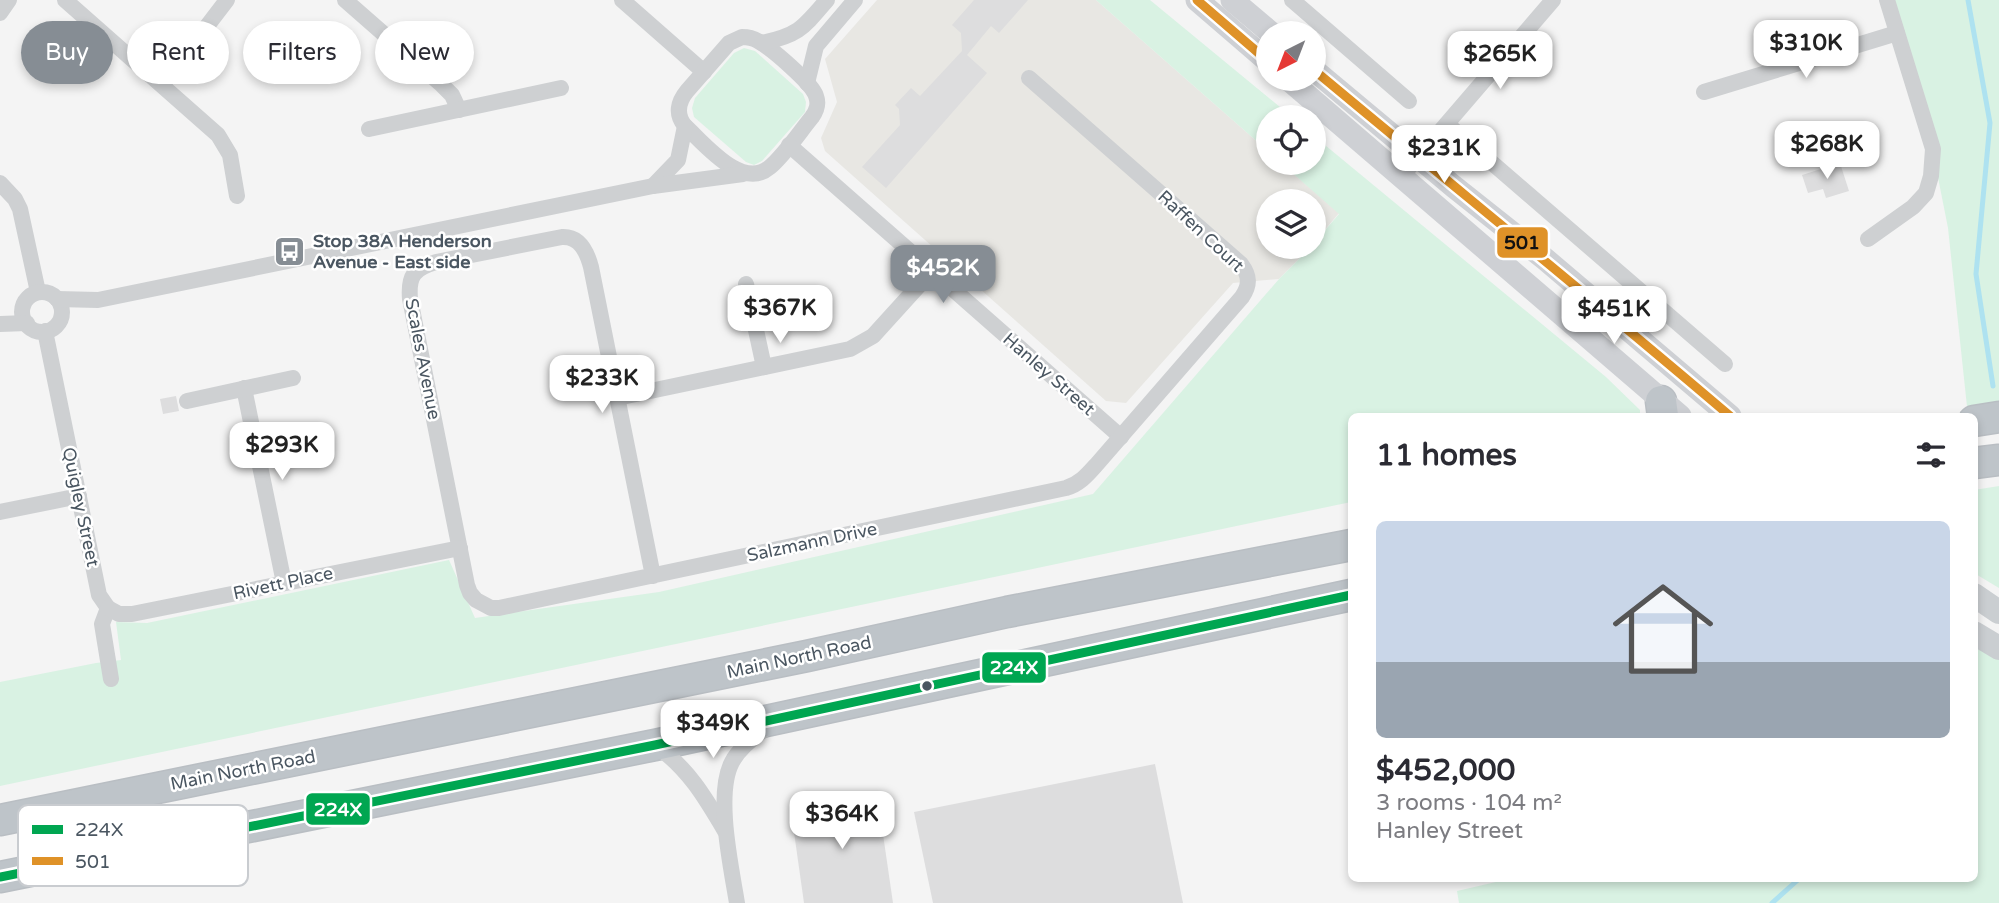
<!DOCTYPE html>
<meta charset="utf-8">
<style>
:root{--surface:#fff;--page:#f2f2f3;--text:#2b2b33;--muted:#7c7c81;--accent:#868d94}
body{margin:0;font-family:"Varela Round",sans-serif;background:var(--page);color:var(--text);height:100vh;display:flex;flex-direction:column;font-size:26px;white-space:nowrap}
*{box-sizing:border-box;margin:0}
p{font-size:23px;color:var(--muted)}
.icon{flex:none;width:38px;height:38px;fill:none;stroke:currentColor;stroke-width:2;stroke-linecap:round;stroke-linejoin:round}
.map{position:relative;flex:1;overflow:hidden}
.side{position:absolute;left:1348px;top:413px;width:630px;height:469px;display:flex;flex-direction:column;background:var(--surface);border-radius:10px;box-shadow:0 4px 10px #0003}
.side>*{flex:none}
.hud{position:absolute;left:21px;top:21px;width:665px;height:63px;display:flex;gap:14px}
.needle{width:46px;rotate:222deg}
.tools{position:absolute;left:1256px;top:21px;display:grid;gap:14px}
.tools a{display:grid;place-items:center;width:70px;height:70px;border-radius:50%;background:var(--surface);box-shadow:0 4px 10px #0003;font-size:35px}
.price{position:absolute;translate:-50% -60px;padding:0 16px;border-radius:14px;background:#fff;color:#222;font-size:23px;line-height:46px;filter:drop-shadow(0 2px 4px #0008)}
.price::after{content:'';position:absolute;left:50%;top:42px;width:21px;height:16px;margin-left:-10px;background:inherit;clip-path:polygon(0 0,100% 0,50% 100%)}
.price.on{background:var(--accent);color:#fff}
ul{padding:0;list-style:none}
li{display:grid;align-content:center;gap:14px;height:371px;padding:0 28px}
li span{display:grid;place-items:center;height:217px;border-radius:10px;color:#555}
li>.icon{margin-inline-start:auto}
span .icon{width:126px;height:126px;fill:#fffc;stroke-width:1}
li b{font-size:30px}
h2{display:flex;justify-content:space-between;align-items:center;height:84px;padding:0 28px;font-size:30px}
.pill{padding:0 24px;border-radius:32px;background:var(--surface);box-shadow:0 4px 10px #0003;font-size:24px;line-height:63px}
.pill.on{background:var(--accent);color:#fff}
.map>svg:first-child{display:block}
</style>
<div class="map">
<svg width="1999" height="903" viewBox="0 0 1999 903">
<rect width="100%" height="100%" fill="#f4f4f4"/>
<path fill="#e8e7e3" d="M877 0H1096L1269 152V163H1281L1339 213 1314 243V201H1269V247H1311L1279 279 1233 283 1126 403 1106 401 825 151 821 138 837 102 825 59Z"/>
<g fill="#d9f2e3">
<path d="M1096 0H1150L1292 117H1269V152Z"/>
<path d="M1887 0H1999V418L1968 416 1948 228 1931 142Z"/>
<path d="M744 48 755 51 803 94 806 102 805 112 762 161 754 165 746 162 694 117 692 108 695 98 734 53Z"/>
<path d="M1314 136 1606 377 1640 410V416H1351V502L0 786V682L96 663 121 660 116 622 147 623 449 560 475 618 659 592 1093 494 1279 279 1311 247H1314V243L1339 214 1281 163H1314Z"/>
<path d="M1999 486V588L1974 573V490Z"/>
<path d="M1974 633 1999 648V903H1459L1457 891 1513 878H1974Z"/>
</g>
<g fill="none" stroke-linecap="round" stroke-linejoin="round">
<g stroke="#aee2f0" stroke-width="5">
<path d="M1968 0 1990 123 1976 274 1993 386"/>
<path d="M1772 903 1800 878"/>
</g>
</g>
<g fill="#ddddde">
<path d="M974 0H1028L999 33 991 26 967 55 987 73 886 188 862 167 900 125 899 109 895 105 911 88 920 96 962 51 961 33 952 25Z"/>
<path d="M1840 163 1849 191 1826 198 1823 189 1808 193 1802 175Z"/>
<path d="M176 396 179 411 163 414 160 399Z"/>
<path d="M1155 764 1183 903H933L914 812Z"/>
<path d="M877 793 893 903H804L790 804Z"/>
</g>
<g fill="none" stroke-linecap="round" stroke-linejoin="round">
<defs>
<g id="highway">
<path d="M1661 401 1663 416"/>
<path d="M1974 421 1999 417"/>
<path d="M1974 463 1999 460"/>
<path d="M0 820 807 656 1007 612 1351 545"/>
<path d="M0 877 655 745 1351 595"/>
</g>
</defs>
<use href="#highway" stroke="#b9bec3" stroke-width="33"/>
<g stroke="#ced0d2" stroke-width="16">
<path d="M65 0 218 135 230 155 237 196"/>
<path d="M345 0 442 85 452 95 459 110"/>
<path d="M622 0 704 72"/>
<path d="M1292 0 1409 101"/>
<path d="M0 13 9 0"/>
<path d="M742 37C748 37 753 38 758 41 771 48 812 83 816 96 819 104 817 110 812 117 799 133 785 154 770 167 742 191 704 143 685 126 675 114 678 102 687 91L729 43Z"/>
<path d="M762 43C799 35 803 28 827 0"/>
<path d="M807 83 816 46 855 0"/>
<path d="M162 85 227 0"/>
<path d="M1704 92 1897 33"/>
<path d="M1447 124 1725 364"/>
<path d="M369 129 561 88"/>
<path d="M789 145 1121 437"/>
<path d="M1401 177 1553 0"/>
<path d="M0 183 15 199 20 209 38 292"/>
<path d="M653 186 678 160 685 126"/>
<path d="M1868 239 1913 207 1926 193 1931 176 1933 149 1887 0"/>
<path d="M746 284 764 367"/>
<circle cx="42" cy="312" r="20"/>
<path d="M57 299 98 300 653 186 743 174"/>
<path d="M0 324 27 323"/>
<path d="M45 331 99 595 108 608 102 624 111 679"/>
<path d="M244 388 284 583"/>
<path d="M617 398 850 349 873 336 932 271"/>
<path d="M187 401 293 378"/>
<path d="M0 512 79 496"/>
<path d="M653 576 591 267C587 252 580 236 562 237L436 262C414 269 408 275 410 299L467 585 470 593 476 600 491 608H499L1066 488C1080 484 1088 474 1097 464L1242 297C1250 285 1250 276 1241 264L1029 78"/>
<path d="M108 608 119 614H132L460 548"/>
<path d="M655 745C688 768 705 797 725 831"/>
<path d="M737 903C731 866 715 794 732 762 740 747 755 737 767 727"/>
</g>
<g stroke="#ced0d4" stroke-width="23">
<path d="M1197 0 1269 62"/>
<path d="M1232 0 1271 33"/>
<path d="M1314 70 1453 186 1545 259 1730 416"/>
<path d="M1288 79 1680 416"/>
</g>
<g stroke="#caced1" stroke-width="24">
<path d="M1974 595 1999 612"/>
<path d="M1974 633 1999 648"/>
</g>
<use href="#highway" stroke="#bec4c9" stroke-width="30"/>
<defs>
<path id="bus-1" d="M0 877 655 745 1351 595"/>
<g id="bus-2">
<path d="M1197 0 1269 62"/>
<path d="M1314 70C1453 186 1593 299 1730 416"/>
</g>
</defs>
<use href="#bus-1" stroke="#fff" stroke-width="14"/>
<use href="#bus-2" stroke="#fff" stroke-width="14"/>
<use href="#bus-1" stroke="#00a651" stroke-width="9"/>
<use href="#bus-2" stroke="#df9228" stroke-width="9"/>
</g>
<defs>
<symbol id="bus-square" viewBox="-11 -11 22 22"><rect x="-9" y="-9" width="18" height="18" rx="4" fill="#868d94" stroke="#fff"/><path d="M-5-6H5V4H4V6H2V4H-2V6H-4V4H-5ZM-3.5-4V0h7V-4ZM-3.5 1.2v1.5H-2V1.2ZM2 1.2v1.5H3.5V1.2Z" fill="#fff"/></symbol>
</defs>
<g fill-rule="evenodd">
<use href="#bus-square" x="272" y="234" width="35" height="35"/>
</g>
<circle fill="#4a5661" stroke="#fff" stroke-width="2.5" cx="927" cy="686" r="6"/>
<g text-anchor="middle" stroke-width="5" stroke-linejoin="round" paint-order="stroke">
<g font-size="18" fill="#4a5661" stroke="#fff">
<text transform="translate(1201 231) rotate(43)" y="6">Raffen Court</text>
<text transform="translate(423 359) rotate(79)" y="6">Scales Avenue</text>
<text transform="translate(1049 374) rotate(41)" y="6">Hanley Street</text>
<text transform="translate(81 507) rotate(78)" y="6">Quigley Street</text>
<text transform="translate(812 542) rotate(-12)" y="6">Salzmann Drive</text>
<text transform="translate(283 583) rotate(-12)" y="6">Rivett Place</text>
<text transform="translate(799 657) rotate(-12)" y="6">Main North Road</text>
<text transform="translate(243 770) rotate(-11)" y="6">Main North Road</text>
</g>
<g font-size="18" font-weight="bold" fill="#4a5661" stroke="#fff" text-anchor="start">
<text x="313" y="247">Stop 38A Henderson<tspan x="313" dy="21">Avenue - East side</tspan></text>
</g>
</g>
<rect x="18" y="805" width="230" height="81" rx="10" fill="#fff" stroke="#c9ccd0" stroke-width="2"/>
<rect x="32" y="825" width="31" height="9" fill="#00a651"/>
<rect x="32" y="857" width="31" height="8" fill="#df9228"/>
<g font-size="19" fill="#4a5661">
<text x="75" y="836">224X</text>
<text x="75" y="868">501</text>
</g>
<g stroke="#fff" stroke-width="2.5">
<rect x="1496" y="226" width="53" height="33" rx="7" fill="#df9228"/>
<rect x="981" y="651" width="66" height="33" rx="7" fill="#00a651"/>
<rect x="305" y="792" width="66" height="34" rx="7" fill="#00a651"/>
</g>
<g font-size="19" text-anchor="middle" font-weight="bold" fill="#fff">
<text x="1014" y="674">224X</text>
<text x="338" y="816">224X</text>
</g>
<g font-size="19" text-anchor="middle" font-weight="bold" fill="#111">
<text x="1522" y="249">501</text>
</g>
</svg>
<div class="tools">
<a><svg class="needle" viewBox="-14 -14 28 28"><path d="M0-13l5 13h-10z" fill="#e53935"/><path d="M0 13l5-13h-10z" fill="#7c7c81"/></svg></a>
<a><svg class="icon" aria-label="locate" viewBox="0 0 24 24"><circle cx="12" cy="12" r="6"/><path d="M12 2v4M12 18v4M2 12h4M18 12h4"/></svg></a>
<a><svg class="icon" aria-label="layers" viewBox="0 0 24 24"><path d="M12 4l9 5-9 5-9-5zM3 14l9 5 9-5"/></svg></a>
</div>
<b class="price" style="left:1806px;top:80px">$310K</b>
<b class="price" style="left:1500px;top:91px">$265K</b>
<b class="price" style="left:1827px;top:181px">$268K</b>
<b class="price" style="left:1444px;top:185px">$231K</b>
<b class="price on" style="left:943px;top:305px">$452K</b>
<b class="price" style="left:780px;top:345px">$367K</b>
<b class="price" style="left:1614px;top:346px">$451K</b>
<b class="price" style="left:602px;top:415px">$233K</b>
<b class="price" style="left:282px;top:482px">$293K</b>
<b class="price" style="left:713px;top:760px">$349K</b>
<b class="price" style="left:842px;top:851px">$364K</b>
<div class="hud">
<a class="pill on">Buy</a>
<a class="pill">Rent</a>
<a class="pill">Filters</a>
<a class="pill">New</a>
</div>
<section class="side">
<h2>11 homes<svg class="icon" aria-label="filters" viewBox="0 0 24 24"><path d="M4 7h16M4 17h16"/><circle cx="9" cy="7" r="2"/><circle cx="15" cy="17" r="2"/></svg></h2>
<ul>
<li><span style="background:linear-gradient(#c9d6e8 65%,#9aa5b1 0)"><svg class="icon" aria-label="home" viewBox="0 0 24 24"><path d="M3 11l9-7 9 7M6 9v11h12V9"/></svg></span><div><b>$452,000</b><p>3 rooms · 104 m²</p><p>Hanley Street</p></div></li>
</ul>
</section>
</div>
